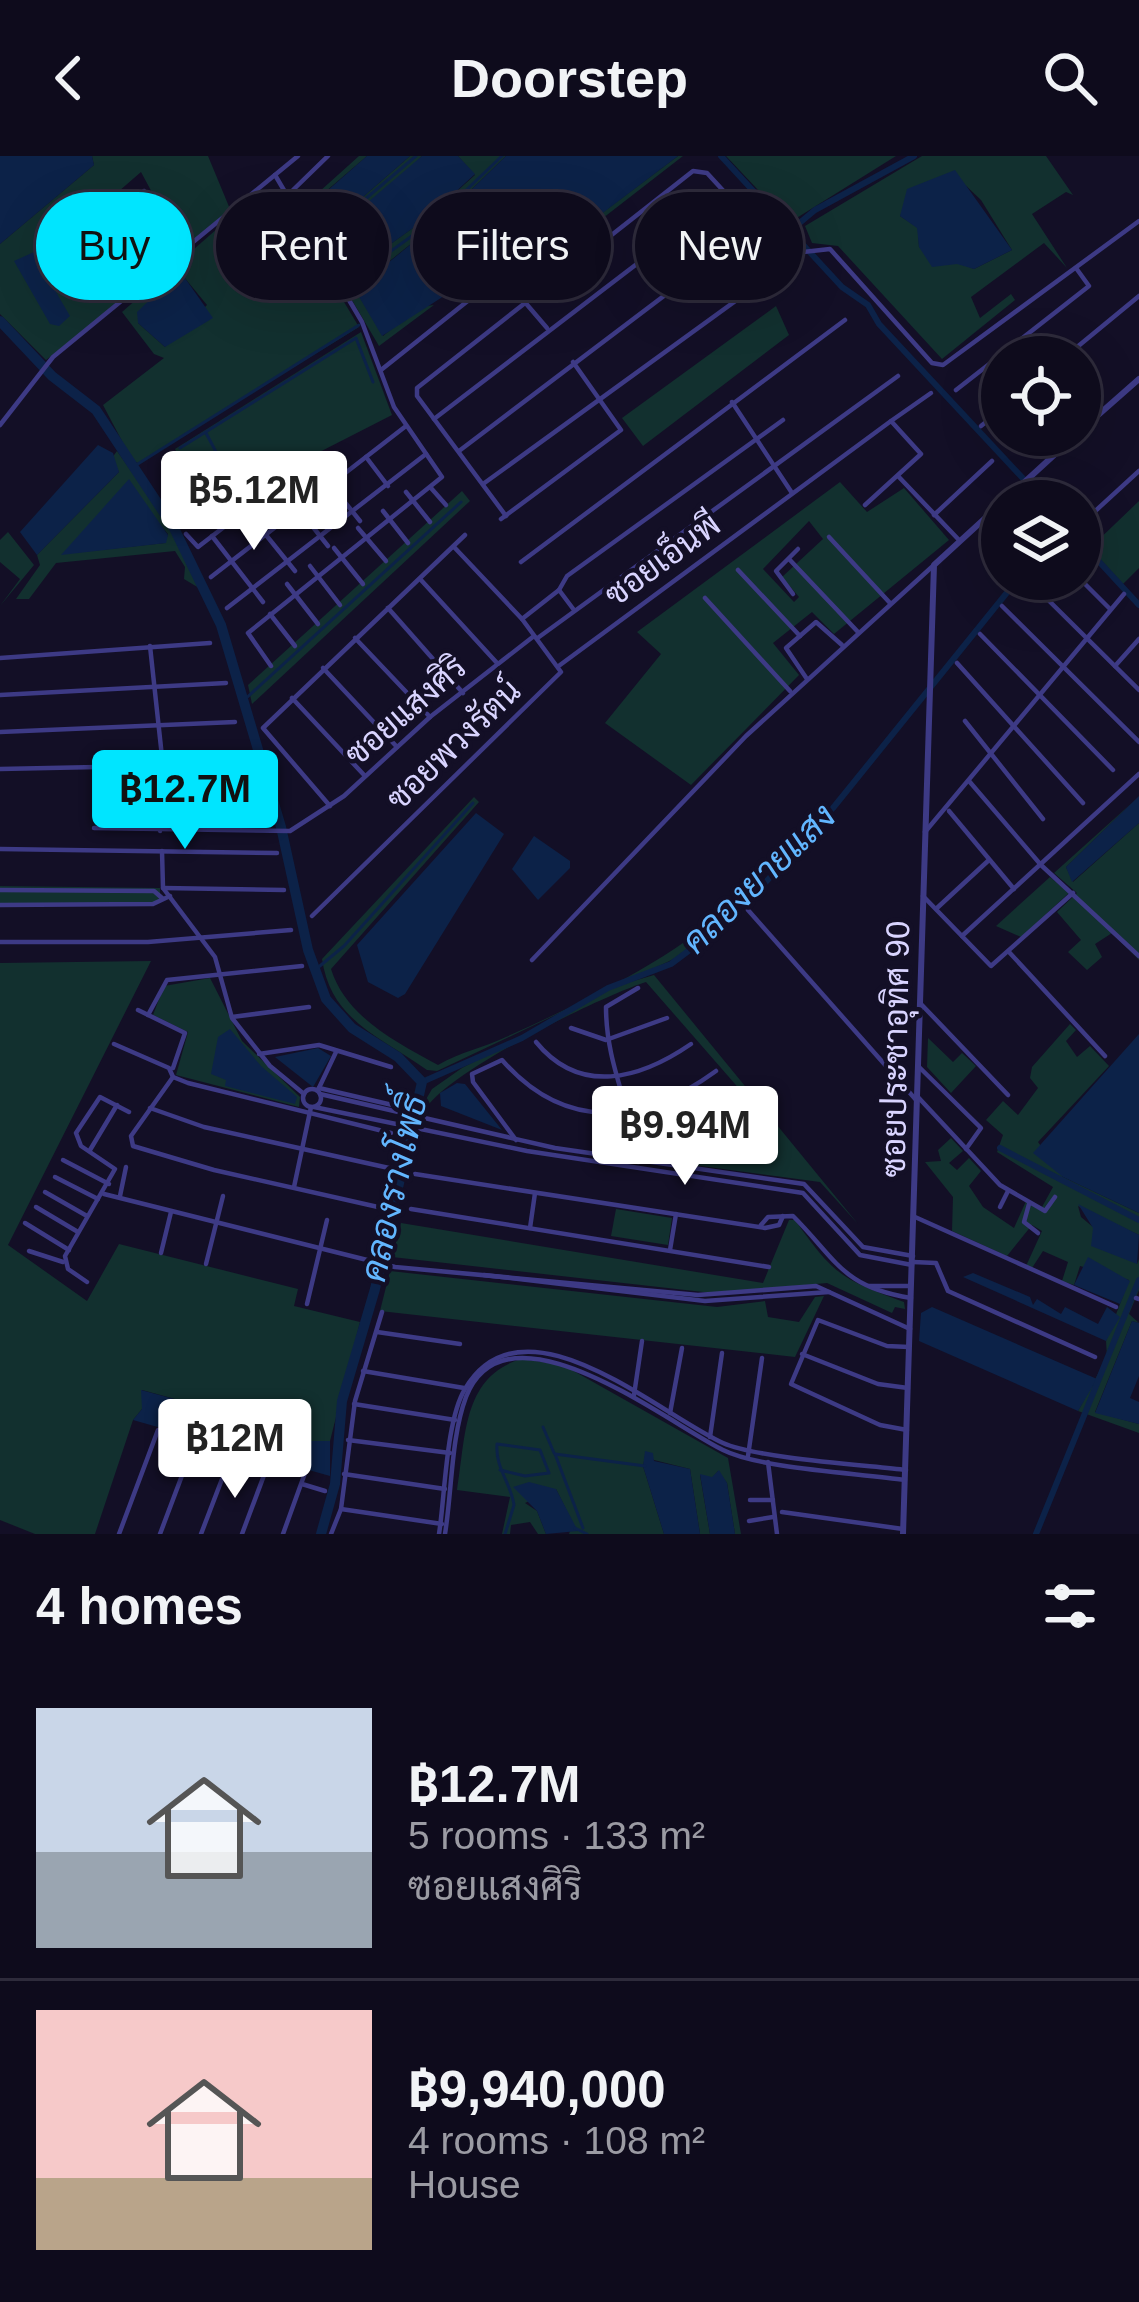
<!DOCTYPE html>
<meta charset="utf-8">
<style>
:root{--surface:#0e0b1c;--page:#171425;--text:#f1f3f6;--muted:#9b9ba3;--line:#2e2b3b;--accent:#00e5ff}
body{margin:0;font-family:Helvetica,Sarabun,sans-serif;background:var(--page);color:var(--text);height:100vh;display:flex;flex-direction:column;font-size:45px;white-space:nowrap}
*{box-sizing:border-box;margin:0}
p{font-size:39px;color:var(--muted)}
.icon{flex:none;width:66px;height:66px;fill:none;stroke:currentColor;stroke-width:2;stroke-linecap:round;stroke-linejoin:round}
.map{position:relative;height:1378px;overflow:hidden}
.drawer{display:flex;flex-direction:column;background:var(--surface);flex:1}
.drawer>*{flex:none}
.hud{position:absolute;left:36px;top:36px;width:1068px;height:108px;display:flex;gap:24px}
.controls{position:absolute;left:981px;top:180px;display:grid;gap:24px}
.controls a{display:grid;place-items:center;width:120px;height:120px;border-radius:50%;background:var(--surface);box-shadow:0 12px 48px #0002,0 0 0 3px var(--line);font-size:60px}
.price{position:absolute;translate:-50% -102px;padding:0 27px;border-radius:12px;background:#fff;color:#222;font-size:39px;line-height:78px;filter:drop-shadow(0 3px 6px #0008)}
.price::after{content:'';position:absolute;left:50%;top:72px;width:36px;height:27px;margin-left:-18px;background:inherit;clip-path:polygon(0 0,100% 0,50% 100%)}
.price.selected{background:var(--accent);color:#111}
ul{padding:0;list-style:none}
li{display:flex;align-items:center;gap:36px;height:300px;padding:0 36px}
li+li{border-top:3px solid var(--line)}
li span{display:grid;place-items:center;flex:none;width:336px;height:240px;border-radius:0px;color:#555}
li>.icon{margin-inline-start:auto}
span .icon{width:144px;height:144px;fill:#fffc;stroke-width:1}
li b{font-size:51px}
h2{display:flex;justify-content:space-between;align-items:center;height:144px;padding:0 36px;font-size:51px}
.tag{padding:0 42px;border-radius:54px;background:var(--surface);box-shadow:0 12px 48px #0002,0 0 0 3px var(--line);font-size:42px;line-height:108px}
.tag.selected{background:var(--accent);color:#111}
header{display:flex;justify-content:space-between;align-items:center;height:156px;padding:0 36px;background:var(--surface);font-size:54px;font-weight:700}
.map>svg:first-child{display:block}
</style>
<header><svg class="icon" aria-label="back" viewBox="0 0 24 24"><path d="M15 5l-7 7 7 7"/></svg>Doorstep<svg class="icon" aria-label="search" viewBox="0 0 24 24"><circle cx="10" cy="10" r="6"/><path d="M15 15l6 6"/></svg></header>
<div class="map">
<svg width="1139" height="1378" viewBox="0 0 1139 1378">
<rect width="100%" height="100%" fill="#130f26"/>
<g fill="#12302f" fill-rule="evenodd">
<path d="M92 0H208L230 53 183 94 141 16 119 35 157 116 46 204 0 158V88L94 9Z"/>
<path d="M359 0H367L311 48 325 74 410 0H422L399 23 346 96 341 106 350 117 427 62 475 19 458 0H506L438 66 355 133 383 180 419 151 434 149 379 190 299 54Z"/>
<path d="M678 0H683L496 145 475 119 487 125 510 111 522 117Z"/>
<path d="M726 0H896L795 63 775 52Z"/>
<path d="M922 0H1046L1073 39 1066 36 1032 58 1067 112 1044 87 971 141 980 162 1011 138 1015 144 942 203 838 90 812 87 805 70ZM961 25 981 44 1012 94 974 113 919 91 918 72 900 60 908 45Z"/>
<path d="M257 38 283 79 298 69 359 171 138 307 132 304 103 249 164 202 154 198 122 156ZM179 115 207 149 165 191 138 167Z"/>
<path d="M776 150 789 179 643 290 622 262Z"/>
<path d="M361 176 392 259 210 352 201 347 175 293Z"/>
<path d="M117 295 172 374 199 432 184 423 185 411 175 395 56 407 29 443H16L40 409 37 399 119 316 112 302ZM152 359 168 378 165 387 63 398Z"/>
<path d="M840 326 867 356 904 332 949 384 834 478 812 456 773 487 799 519 691 629 605 567 661 498 637 476ZM809 365 823 383 782 421 799 441 794 446 763 413Z"/>
<path d="M462 335 470 345 252 548 248 529Z"/>
<path d="M1139 345V412L1123 428 1090 392Z"/>
<path d="M8 376 34 409 0 450 20 423 0 406V384Z"/>
<path d="M474 641 479 646 331 813C346 861 396 886 438 909 460 896 483 892 506 881 588 844 678 801 743 739L680 800 437 915 427 914C381 881 331 865 322 803Z"/>
<path d="M1134 645 1066 711 1073 726 1139 667V804L1112 777 1095 788 1102 801 1087 814 1068 796 1081 784 1057 756 1077 737 1054 717Z"/>
<path d="M1050 721 1069 737 1021 781 996 770Z"/>
<path d="M0 730 160 732V747H0Z"/>
<path d="M151 805 8 1089 87 1145 119 1088 298 1133 294 1150 360 1166 330 1285H311L288 1274 142 1234V1253L133 1264 95 1378H35L0 1364V807Z"/>
<path d="M654 819 858 1068 820 1026 649 1003 652 997 699 977 733 1000 770 968 646 826C604 839 436 920 423 958L418 957 432 933 462 912 613 831Z"/>
<path d="M210 822 242 885 300 941 299 951 176 919 188 876 153 859 164 830Z"/>
<path d="M1070 868 1076 874 1066 885 1077 901 1090 890 1109 910 1038 986 1063 1021 1139 1057V1079L1078 1050 1081 1061 1137 1108 1139 1103V1134L1129 1158 1139 1167 1132 1165 1095 1256 1139 1268V1277L1078 1255 1107 1201 1106 1185 1129 1124 1080 1110 1074 1129 1062 1125 1068 1106 1043 1095 1032 1112 1026 1110 1042 1075 1032 1069 1007 1100 952 1075 953 1041 925 1006 941 1005 938 994 951 982 963 995 949 1007 957 1014 969 1002 981 1015 969 1030 983 1051 1014 1072 1027 1043 1042 1051 1053 1031 997 996 1003 979 986 964 1003 945 1018 959 1038 932 1030 922 1032 911Z"/>
<path d="M928 882 953 906 962 897 976 910 951 937 927 911Z"/>
<path d="M616 1053 672 1062 668 1089 611 1080Z"/>
<path d="M789 1064H795C834 1119 841 1123 904 1146L905 1153 895 1151 892 1157 827 1127 712 1137 392 1101 401 1067 763 1127Z"/>
<path d="M390 1115 717 1151 765 1145 768 1161 799 1166 815 1141 824 1140 795 1201 380 1155Z"/>
<path d="M521 1203 563 1209 728 1302 741 1378H735L727 1327 718 1315 712 1322 700 1319 710 1378H700L690 1313 654 1304 646 1296 643 1310 664 1378H569L573 1367 556 1333 525 1347 537 1355 546 1378H538L530 1366 511 1369 510 1378H502L510 1341 457 1334C466 1281 462 1221 521 1203Z"/>
</g>
<g fill="#0c2248">
<path d="M0 0H92L94 9 0 88Z"/>
<path d="M367 0H410L325 74 319 73 311 49Z"/>
<path d="M422 0H458L475 18 427 62 350 117 342 116 346 96 333 76Z"/>
<path d="M506 0H678L522 118 510 111 487 125 475 120 382 180 355 134 438 66Z"/>
<path d="M955 14 1012 94 974 113 957 108 932 111 919 91 917 72 900 60 907 33Z"/>
<path d="M43 92 49 124 70 160 59 170 50 168 14 105Z"/>
<path d="M180 115 213 162 165 191 138 167 137 156Z"/>
<path d="M98 289 113 297 119 316 37 399 20 376Z"/>
<path d="M129 323 168 379 166 387 61 399Z"/>
<path d="M1139 640V667L1072 726 1066 711Z"/>
<path d="M476 657 504 678 405 838 398 842 368 826 357 789Z"/>
<path d="M534 680 570 705V712L538 744 512 713Z"/>
<path d="M230 873 261 910 297 941 295 948 225 930 226 924 211 918 218 881Z"/>
<path d="M1139 878V1057L1063 1021 1033 997Z"/>
<path d="M318 892 331 900 313 931 275 901Z"/>
<path d="M457 927 465 928 502 974 441 950 440 937Z"/>
<path d="M1078 1048 1139 1079 1137 1108 1091 1090 1093 1072Z"/>
<path d="M1088 1101 1130 1125 1120 1148 1074 1129Z"/>
<path d="M973 1117 1030 1141 1033 1149 1037 1143 1061 1158 1065 1151 1098 1168 1107 1151 1120 1161 1106 1185 963 1121Z"/>
<path d="M932 1151 1097 1223 1078 1255 919 1185 921 1157Z"/>
<path d="M1132 1165 1139 1167V1220L1130 1242 1139 1246V1268L1095 1257Z"/>
<path d="M141 1234 288 1274 311 1285H330V1320L133 1264 142 1253Z"/>
<path d="M645 1295 653 1297 654 1305 690 1313 700 1378H664L643 1310Z"/>
<path d="M719 1314 727 1327 735 1378H710L700 1318 712 1321Z"/>
<path d="M529 1326 556 1333 578 1375 546 1378 537 1355 513 1331Z"/>
</g>
<g fill="none" stroke-linecap="round" stroke-linejoin="round">
<g stroke="#0c2248" stroke-width="3">
<path d="M318 83 416 0"/>
<path d="M347 127 438 61 502 0"/>
<path d="M206 277 232 326 207 344"/>
<path d="M180 292 356 182 373 226"/>
<path d="M133 311 359 169"/>
<path d="M243 545 461 346"/>
<path d="M315 814 344 790 473 647"/>
<path d="M543 1271 554 1297"/>
<path d="M500 1314 525 1320 549 1317 540 1294 497 1288C495 1312 511 1327 514 1349L505 1378"/>
<path d="M575 1372 587 1378"/>
<path d="M583 1372 555 1298 645 1310"/>
</g>
<g stroke="#0c2248" stroke-width="6">
<path d="M721 0 842 131 868 149 879 168 1044 345"/>
<path d="M790 75 815 54 914 0"/>
<path d="M1080 385 1139 449"/>
<path d="M422 926 522 882 608 832 671 808 691 793 764 728 833 652 1018 423"/>
<path d="M1000 992 1139 1064"/>
<path d="M1036 1378 1139 1124"/>
</g>
<path stroke="#0c2248" stroke-width="10" d="M0 165 52 220 96 254 174 372 221 469 281 671 308 794 326 843 352 872 398 901 422 926 375 1133 342 1245 335 1328 321 1378"/>
<g stroke="#3d3a85" stroke-width="4.5">
<path d="M293 34 328 0"/>
<path d="M144 35 181 101"/>
<path d="M523 144 547 172"/>
<path d="M1065 201 1139 140"/>
<path d="M381 214 484 132"/>
<path d="M956 234 1089 130 1076 112"/>
<path d="M732 246 792 337"/>
<path d="M434 263 727 39"/>
<path d="M891 265 931 237"/>
<path d="M0 269 53 201 298 0"/>
<path d="M981 270 1002 253"/>
<path d="M459 295 755 71"/>
<path d="M366 301 388 330"/>
<path d="M898 320 959 384"/>
<path d="M278 327 328 390"/>
<path d="M483 328 803 96 830 93 932 207 943 209 1139 65"/>
<path d="M431 332 446 349"/>
<path d="M406 336 430 366"/>
<path d="M245 353 295 415"/>
<path d="M383 355 408 387"/>
<path d="M934 359 992 305"/>
<path d="M506 360 417 240V232L693 15 707 17 787 104"/>
<path d="M501 363 621 274 573 206"/>
<path d="M1080 369 1139 315"/>
<path d="M358 372 386 405"/>
<path d="M186 378 198 391 311 304 360 365"/>
<path d="M212 380 263 446"/>
<path d="M829 381 890 447"/>
<path d="M334 392 363 428"/>
<path d="M789 403 858 476"/>
<path d="M521 406 845 164"/>
<path d="M310 410 340 449"/>
<path d="M738 414 800 480"/>
<path d="M211 421 406 270"/>
<path d="M1027 423 1139 534"/>
<path d="M1080 423 1110 453"/>
<path d="M421 424 497 507"/>
<path d="M287 428 318 468"/>
<path d="M559 434 567 420 783 264"/>
<path d="M793 438 776 415 798 393"/>
<path d="M705 442 790 535"/>
<path d="M1002 450 1139 586"/>
<path d="M227 452 426 298"/>
<path d="M388 452 463 537"/>
<path d="M270 458 295 490"/>
<path d="M522 463 559 434 574 454"/>
<path d="M980 478 1113 614"/>
<path d="M539 481 898 220"/>
<path d="M355 482 430 561"/>
<path d="M150 490 163 610"/>
<path d="M0 502 210 487"/>
<path d="M957 507 1083 647"/>
<path d="M560 509 891 265 921 298 865 349"/>
<path d="M271 510 248 477 442 321 394 251 362 166 275 19"/>
<path d="M1115 510 1139 483"/>
<path d="M323 512 397 591"/>
<path d="M807 523 786 492 816 466 842 489"/>
<path d="M0 539 226 527"/>
<path d="M292 542 365 620"/>
<path d="M965 565 1043 663"/>
<path d="M0 576 235 566"/>
<path d="M0 613 243 608"/>
<path d="M969 625 1041 709 1139 800"/>
<path d="M330 650 263 572 465 379"/>
<path d="M159 652 160 675"/>
<path d="M949 655 1014 733"/>
<path d="M94 672 290 675 344 640 430 561 534 480"/>
<path d="M925 676 1124 438"/>
<path d="M0 693 277 697"/>
<path d="M162 695 163 732 215 801 232 862 270 910 304 938"/>
<path d="M163 732 284 734"/>
<path d="M0 734 154 735 162 742"/>
<path d="M923 740 991 810 1073 737"/>
<path d="M0 749 153 748 170 740"/>
<path d="M937 752 989 704"/>
<path d="M748 754 917 945"/>
<path d="M312 760 561 516 522 463 454 391"/>
<path d="M962 780 1139 618"/>
<path d="M0 786H148L291 774"/>
<path d="M1009 796 1105 900"/>
<path d="M532 804 746 580 934 409"/>
<path d="M920 847 1008 939"/>
<path d="M138 854 185 877 173 912"/>
<path d="M148 859 167 824 302 810"/>
<path d="M232 861 309 851"/>
<path d="M571 872 606 884 667 862"/>
<path d="M536 886C580 940 640 923 691 888"/>
<path d="M114 888 169 912 173 921 188 927 391 977"/>
<path d="M259 898 319 889 391 911"/>
<path d="M918 910 981 972 966 993"/>
<path d="M173 921 131 980 133 990 214 1014 378 1051"/>
<path d="M319 932 401 951"/>
<circle cx="312" cy="942" r="9"/>
<path d="M318 934 336 896"/>
<path d="M320 938 555 992 804 1028 863 1091 913 1100"/>
<path d="M917 940 1000 1029 1045 1055 1055 1041"/>
<path d="M314 951 527 995 803 1037 860 1099 912 1109"/>
<path d="M150 952 204 971 389 1012"/>
<path d="M516 984 473 926 472 918 502 904C565 976 642 969 716 915"/>
<path d="M90 994 117 949"/>
<path d="M637 996 681 980 743 943 764 969 732 996"/>
<path d="M63 1004 109 1028"/>
<path d="M638 1006C631 950 606 909 606 851L638 832"/>
<path d="M415 1018 765 1072 779 1069 783 1060"/>
<path d="M55 1021 98 1043"/>
<path d="M294 1031 311 951"/>
<path d="M45 1036 87 1060"/>
<path d="M104 1038 395 1111 698 1139 816 1130 910 1173"/>
<path d="M120 1040 126 1011"/>
<path d="M1029 1048 1024 1066 1038 1077"/>
<path d="M36 1051 78 1076"/>
<path d="M1000 1051 1008 1035"/>
<path d="M411 1053 769 1111"/>
<path d="M915 1061 1116 1151"/>
<path d="M25 1067 69 1094"/>
<path d="M761 1069 768 1061 793 1060C837 1104 842 1131 911 1142"/>
<path d="M530 1072 535 1037"/>
<path d="M670 1094 676 1058"/>
<path d="M29 1095 63 1106"/>
<path d="M161 1097 171 1056"/>
<path d="M913 1106 936 1107 948 1135 1095 1201"/>
<path d="M206 1108 223 1040"/>
<path d="M484 1119 705 1145 829 1136"/>
<path d="M87 1126 68 1113 65 1100 115 1013 81 990 76 977 100 941 129 956"/>
<path d="M869 1130H911"/>
<path d="M1136 1142 1139 1143"/>
<path d="M307 1148 327 1064"/>
<path d="M377 1176 460 1188"/>
<path d="M802 1198 878 1228 908 1232"/>
<path d="M363 1215 464 1232"/>
<path d="M634 1239 642 1185"/>
<path d="M354 1248 455 1264"/>
<path d="M670 1257 682 1192"/>
<path d="M907 1274 880 1269 791 1228 818 1164 887 1190 909 1191"/>
<path d="M710 1281 722 1197"/>
<path d="M348 1284 450 1297"/>
<path d="M748 1300 762 1202"/>
<path d="M768 1306 777 1378"/>
<path d="M344 1318 445 1333"/>
<path d="M302 1328 325 1335"/>
<path d="M750 1344H773"/>
<path d="M341 1353 442 1368"/>
<path d="M782 1356 903 1373"/>
<path d="M749 1365 773 1361"/>
<path d="M119 1378 158 1274"/>
<path d="M160 1378 195 1285"/>
<path d="M201 1378 232 1297"/>
<path d="M242 1378 269 1306"/>
<path d="M283 1378 305 1317"/>
<path d="M331 1378 341 1353 355 1245 382 1156"/>
<path d="M439 1378C445 1340 446 1264 465 1233 523 1135 657 1257 723 1287 756 1302 864 1309 906 1314"/>
<path d="M445 1378C452 1335 451 1281 466 1241 506 1138 669 1268 723 1294 761 1313 859 1317 905 1324"/>
</g>
<g stroke="#3d3a85" stroke-width="6">
<path d="M1080 275 1139 223"/>
<path d="M903 1378 934 409 1076 279"/>
</g>
</g>
<g text-anchor="middle" stroke-width="9" stroke-linejoin="round" paint-order="stroke">
<g font-size="33" fill="#d9d4ff" stroke="#130f26">
<text transform="translate(662 403) rotate(-36)" y="12">ซอยเอ็นพี</text>
<text transform="translate(405 554) rotate(-41)" y="12">ซอยแสงศิริ</text>
<text transform="translate(453 588) rotate(-44)" y="12">ซอยพวงรัตน์</text>
<text transform="translate(895 893) rotate(-89)" y="12">ซอยประชาอุทิศ 90</text>
</g>
<g font-size="36" font-style="italic" fill="#62b6ff" stroke="#130f26">
<text transform="translate(758 722) rotate(-44)" y="13">คลองยายแสง</text>
<text transform="translate(393 1032) rotate(-77)" y="13">คลองรางโพธิ์</text>
</g>
</g>
</svg>
<div class="controls">
<a><svg class="icon" aria-label="locate" viewBox="0 0 24 24"><circle cx="12" cy="12" r="6"/><path d="M12 2v4M12 18v4M2 12h4M18 12h4"/></svg></a>
<a><svg class="icon" aria-label="layers" viewBox="0 0 24 24"><path d="M12 4l9 5-9 5-9-5zM3 14l9 5 9-5"/></svg></a>
</div>
<b class="price" style="left:254px;top:397px">฿5.12M</b>
<b class="price selected" style="left:185px;top:696px">฿12.7M</b>
<b class="price" style="left:685px;top:1032px">฿9.94M</b>
<b class="price" style="left:235px;top:1345px">฿12M</b>
<div class="hud">
<a class="tag selected">Buy</a>
<a class="tag">Rent</a>
<a class="tag">Filters</a>
<a class="tag">New</a>
</div>
</div>
<section class="drawer">
<h2>4 homes<svg class="icon" aria-label="filters" viewBox="0 0 24 24"><path d="M4 7h16M4 17h16"/><circle cx="9" cy="7" r="2"/><circle cx="15" cy="17" r="2"/></svg></h2>
<ul>
<li><span style="background:linear-gradient(#c9d6e8 60%,#9aa5b1 0)"><svg class="icon" aria-label="home" viewBox="0 0 24 24"><path d="M3 11l9-7 9 7M6 9v11h12V9"/></svg></span><div><b>฿12.7M</b><p>5 rooms · 133 m²</p><p>ซอยแสงศิริ</p></div></li>
<li><span style="background:linear-gradient(#f6c9c9 70%,#b9a48a 0)"><svg class="icon" aria-label="home" viewBox="0 0 24 24"><path d="M3 11l9-7 9 7M6 9v11h12V9"/></svg></span><div><b>฿9,940,000</b><p>4 rooms · 108 m²</p><p>House</p></div></li>
</ul>
</section>
